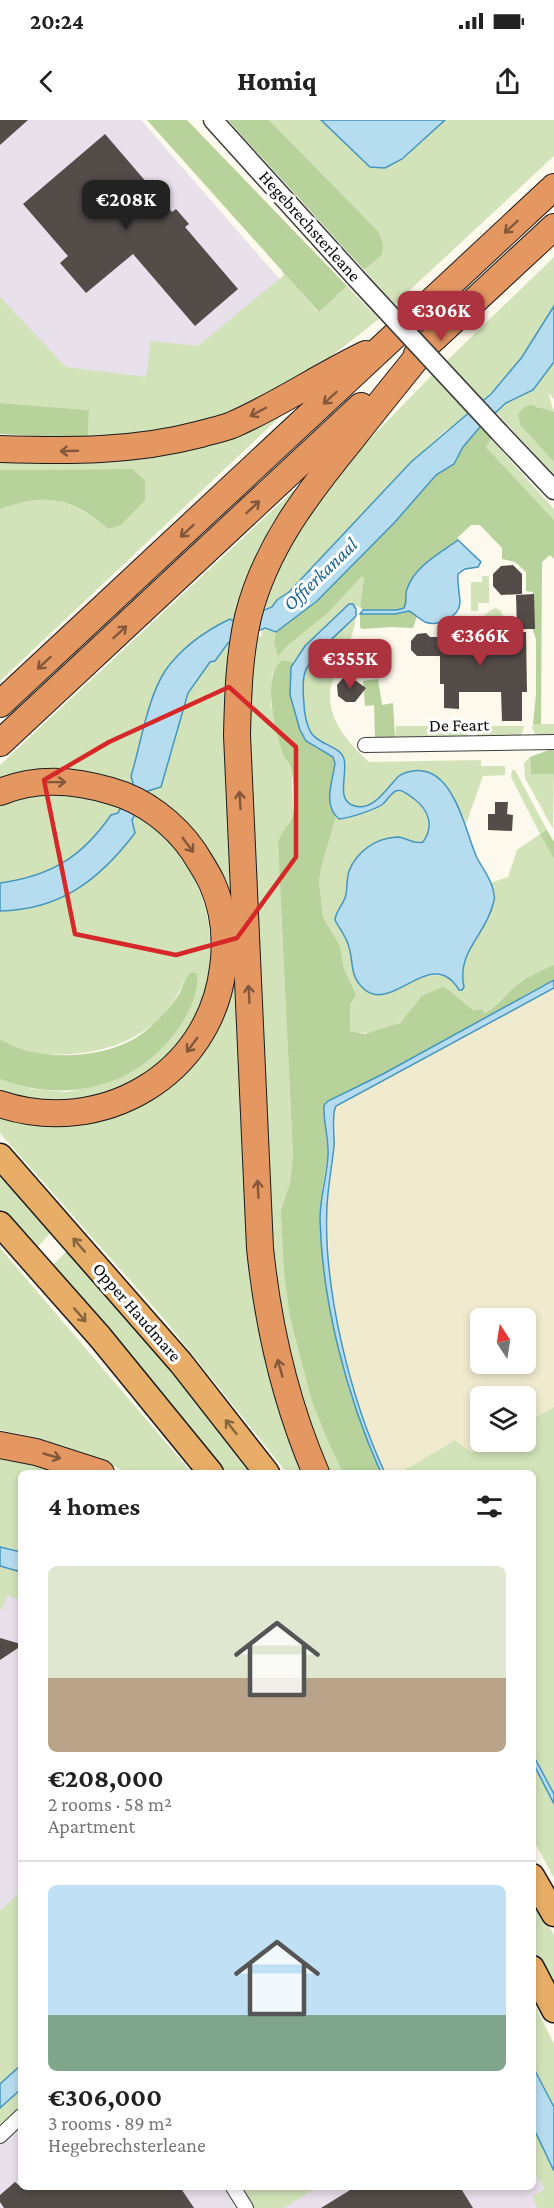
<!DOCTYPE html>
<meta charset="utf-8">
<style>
:root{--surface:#fff;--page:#f6f6f6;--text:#222;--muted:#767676;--line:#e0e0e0;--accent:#ac333f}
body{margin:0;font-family:"Crimson Pro",serif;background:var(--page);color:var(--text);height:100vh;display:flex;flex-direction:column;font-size:22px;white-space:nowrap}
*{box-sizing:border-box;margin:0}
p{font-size:20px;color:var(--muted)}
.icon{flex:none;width:33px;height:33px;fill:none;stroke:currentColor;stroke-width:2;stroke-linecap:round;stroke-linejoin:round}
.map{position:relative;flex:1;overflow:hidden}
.side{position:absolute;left:18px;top:1350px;width:518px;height:720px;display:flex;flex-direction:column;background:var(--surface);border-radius:9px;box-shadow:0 3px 9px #0003}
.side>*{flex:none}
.needle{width:39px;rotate:348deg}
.tools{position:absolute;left:470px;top:1188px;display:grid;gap:12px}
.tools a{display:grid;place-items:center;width:66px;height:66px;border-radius:9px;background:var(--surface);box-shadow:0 3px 9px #0003;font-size:30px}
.price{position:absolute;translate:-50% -51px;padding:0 14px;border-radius:12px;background:var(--accent);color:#fff;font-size:20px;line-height:39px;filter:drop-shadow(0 2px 3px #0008)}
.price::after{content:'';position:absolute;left:50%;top:36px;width:18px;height:14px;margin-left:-9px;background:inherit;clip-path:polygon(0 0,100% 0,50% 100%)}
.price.on{background:#222;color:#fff}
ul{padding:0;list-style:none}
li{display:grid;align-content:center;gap:12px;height:318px;padding:0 30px}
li+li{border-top:2px solid var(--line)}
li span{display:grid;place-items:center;height:186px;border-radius:9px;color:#555}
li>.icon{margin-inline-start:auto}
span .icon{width:108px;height:108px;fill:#fffc;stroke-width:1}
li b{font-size:26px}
h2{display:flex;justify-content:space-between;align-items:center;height:72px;padding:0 30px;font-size:26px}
.status{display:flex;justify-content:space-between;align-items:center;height:42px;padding:0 30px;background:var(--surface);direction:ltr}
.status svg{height:16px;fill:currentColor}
header{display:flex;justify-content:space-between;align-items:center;height:78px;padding:0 30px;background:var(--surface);font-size:27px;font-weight:800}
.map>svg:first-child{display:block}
</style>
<div class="status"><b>20:24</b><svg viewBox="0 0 49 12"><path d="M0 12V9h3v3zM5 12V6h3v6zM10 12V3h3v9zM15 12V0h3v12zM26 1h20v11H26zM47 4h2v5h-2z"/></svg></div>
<header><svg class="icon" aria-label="back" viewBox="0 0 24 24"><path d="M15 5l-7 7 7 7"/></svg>Homiq<svg class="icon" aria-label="share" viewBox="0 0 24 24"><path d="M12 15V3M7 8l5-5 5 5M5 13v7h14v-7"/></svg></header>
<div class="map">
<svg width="554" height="2088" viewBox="0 0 554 2088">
<rect width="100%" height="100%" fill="#fdf9ec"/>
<g fill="#e8e0ea">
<path d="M0 0H141L322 208 204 277 0 270Z"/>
<path d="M0 1442 21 1449V2067H532L533 1992 554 2029V2088H0Z"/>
</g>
<path fill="#f0ebcf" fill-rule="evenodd" d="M554 868V1287L525 1303V1276H480V1322H493L472 1333 455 1320 399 1353H385L375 1333 355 1275 343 1230 330 1156 327 1086 336 1013 333 990 336 986ZM480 1198H525V1244H480Z"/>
<g fill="#d2e3b9">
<path d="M269 0H321L370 47 402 39 445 0H554V36L395 184 364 150 382 135 378 111Z"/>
<path d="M554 137V186L522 238 485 279 463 299 445 311 411 342 289 472C281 477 275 486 266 489L267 487 264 488 285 432 330 364 363 326 431 256Z"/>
<path d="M280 147 318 192 347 166 379 199C339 230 299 264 253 285 202 307 144 318 88 316L89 290 0 283V177L66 247 146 257 151 221 198 226 284 155Z"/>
<path d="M554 242V279L548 273 554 292 546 291 537 286 518 294 520 305 554 342V355L496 292 517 276 533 270Z"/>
<path d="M283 294 0 561V389C9 386 18 381 27 379 56 373 87 391 108 409L132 349 0 350V333Z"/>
<path d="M491 319 554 389V400L486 327Z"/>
<path d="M307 358 235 502 229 499C205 512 181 528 165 551 147 579 141 624 131 656L133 663 129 670 0 665V645Z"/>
<path d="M482 456H489V483H478V491H471V462H482Z"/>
<path d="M361 457H364L360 487 349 484 305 526 293 542 283 540 272 554 271 585 284 636 292 651 293 695 278 723 293 1036 290 1063 281 1090 330 1326 343 1353H329C302 1291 285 1227 275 1160L250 613 252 548 257 516 261 517 262 509 276 512 274 523 278 537 287 526 327 494Z"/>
<path d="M496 488 501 491 503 496 501 504 497 505 473 501 463 506V502C469 498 477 500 483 496 488 493 489 490 496 488Z"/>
<path d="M356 496C354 519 342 536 334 557 320 591 345 620 369 642L481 640V646H505V655L483 656 466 704 464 698 414 651C410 652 404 652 400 655 385 667 374 695 348 684L344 675 331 626C324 623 316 620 312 613 302 598 299 556 310 541 323 525 342 512 356 496Z"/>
<path d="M233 521 255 1140 310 1353H287L164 1199 0 1013V990L64 999 187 941 227 795 144 677 188 573 210 542 216 541 228 523Z"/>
<path d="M533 604H554V616L537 617 532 608Z"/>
<path d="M396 606H467V617L395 618Z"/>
<path d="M483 606H524V607L521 616 476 617V614H483Z"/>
<path d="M530 637 531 654H554L553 709 525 658 524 643Z"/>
<path d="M512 650H515L547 710 540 714 554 739V845C540 851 525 858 513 868 503 877 496 887 485 893L482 889 473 890 450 871 414 885C401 909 376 917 350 911L349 861 344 849 340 826 323 797 319 762 321 748 336 697 343 699 359 693 395 672C418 669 438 700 423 722L418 723 395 717 373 723 364 729 350 749 344 781 335 800 349 825 350 832 412 861C431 853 447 851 459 870L464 867 462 854 463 844 494 775 490 763 508 757 517 730 540 714 511 657Z"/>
<path d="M45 673 76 674 121 687 118 693C106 696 101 711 92 720 68 747 35 758 0 763V683Z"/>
<path d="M135 694C265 776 219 976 63 980 42 981 20 979 0 971V959L32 969 67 972 101 965 134 950 162 928 184 861C165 909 119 931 71 934 45 936 22 933 0 919V791C61 790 100 759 135 713L132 700Z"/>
<path d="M0 1057 51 1112 35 1130 0 1091Z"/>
<path d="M0 1128 192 1353H127L114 1346 38 1318 0 1310Z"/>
<path d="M67 1131 191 1274 254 1353H224L192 1311 50 1148Z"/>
<path d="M554 1287V1674L533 1633 532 1353H399L455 1320 472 1333 493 1322H525V1303Z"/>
<path d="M0 1333 71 1353H21V1432L0 1427Z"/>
<path d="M0 1447 21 1452V1480L7 1475 2 1489H0Z"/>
<path d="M532 1643 554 1684V1758L533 1719Z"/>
<path d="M21 1771V1945L0 1964V1791Z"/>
<path d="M532 1775 554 1815V1868L533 1828Z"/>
<path d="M533 1881 554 1924V1987L533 1945Z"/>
<path d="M21 1969V1987L0 2006V1988Z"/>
<path d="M532 2007 554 2051V2088H537L533 2076 545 2069 533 2050Z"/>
<path d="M240 2067H317L284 2088H253Z"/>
</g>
<g fill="#b7d29a">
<path d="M147 0H187L347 166 319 192Z"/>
<path d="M228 0H269L378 111 383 124 382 135 364 150Z"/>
<path d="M0 283 89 290 88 316 73 318 0 314Z"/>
<path d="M531 285 554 292V342L520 305 518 294 525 287Z"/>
<path d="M480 307 491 319 486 327 554 400V439L550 435 542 442 541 604H533L536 574V519L532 508 533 472 526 471V452L515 442 502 439V428L480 405H471L458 417V420C439 434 420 443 410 465 406 474 408 481 404 488L397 490H363L360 487 364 457H361L327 494 287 526 278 537 274 523 276 512 317 481 436 355 450 347 463 327Z"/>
<path d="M132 349 145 361V380L121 405 108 409C71 377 45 372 0 389V350Z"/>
<path d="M409 491 417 496 413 508 392 507 362 509 360 507V494H395Z"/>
<path d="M283 540 293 542 291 547 290 575 300 610 314 627 333 637 335 642 330 682 336 697 321 748 319 762 323 797 340 826 344 849 356 875 350 884V911L365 914 400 903 422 876 443 867 450 871 473 890 482 889 485 893C496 887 502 879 511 870 523 859 539 851 554 845V860L383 954 328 981 324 993 328 1034 322 1071 320 1099 326 1157 338 1226 351 1276 381 1353H343L330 1326 312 1281 290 1197 284 1151 281 1090 290 1063 293 1036 278 723C281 712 290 704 293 695 295 687 294 661 292 653 292 647 287 642 284 636 276 616 260 553 283 540Z"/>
<path d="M378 559 382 585 393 583 395 618 375 617 374 585 365 586 363 561Z"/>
<path d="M554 628V654H531L530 637Z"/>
<path d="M547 710 554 722V739L540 714Z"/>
<path d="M194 852 197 854C199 873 190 890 180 906 139 967 67 985 0 959V919C38 944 115 940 149 908 159 899 172 886 179 874 183 867 185 860 190 853Z"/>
</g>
<g fill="#b6ddef" stroke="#4595be" stroke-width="1.5">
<path d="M321 0H445L402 39 385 48 370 47Z"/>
<path d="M554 186V242L533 270 506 283 480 307 463 327 454 344 436 355 395 402 317 481 276 512 265 508 228 523 215 541 210 542 188 573 161 667 148 671 132 700 135 713C100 759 61 790 0 791V763C51 756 82 737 111 695L118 693 133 663 131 656C141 624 147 579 165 551 181 528 205 511 230 499L235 502 272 487 277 480 289 472 411 342 491 274 522 237Z"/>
<path d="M458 420 481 442 478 447 465 449 458 454C457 464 460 474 460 483 459 497 438 507 425 502 419 499 415 494 409 491L395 494H360L363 490H397L404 488C408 481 404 476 407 469 415 446 439 434 458 420Z"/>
<path d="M349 484H353L356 489V496C344 508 309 538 305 552 302 562 303 574 304 584 304 593 307 607 312 614 320 625 340 626 344 639 348 652 336 679 352 685 373 694 387 667 399 656 402 653 408 652 412 651 430 648 443 659 452 675 464 695 468 717 477 738 483 749 493 762 494 775 495 777 494 782 493 784 486 815 456 832 464 867L462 870H459C431 823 390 898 362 867 349 854 354 840 348 824 345 815 339 808 335 800 336 791 342 786 345 778 348 769 346 760 349 751 357 731 376 718 397 717 407 717 413 725 423 722 435 705 428 689 413 678 408 675 403 669 396 671 391 673 387 680 383 684 374 690 350 698 339 699 322 685 333 661 335 643L333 637 306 621 300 610 290 575 291 547 305 526Z"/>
<path d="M554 860V868L336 986C331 994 335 1015 334 1026 332 1046 328 1066 327 1086 323 1168 350 1278 385 1353H381C347 1277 322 1183 320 1099 320 1077 327 1057 328 1035 329 1018 323 1002 324 985L328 981 383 954Z"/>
<path d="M0 1427 21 1432V1452L0 1446Z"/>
<path d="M532 1633 554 1674V1684L533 1643Z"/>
<path d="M21 1945V1969L0 1988V1964Z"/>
<path d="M532 1945 554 1987V2051L533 2007Z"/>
</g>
<g fill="#534c49">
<path d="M0 0H28L0 25Z"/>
<path d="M105 14 172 92 176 89 189 104 185 107 238 169 195 206 133 134 86 173 60 143 68 136 23 84Z"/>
<path d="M513 445 522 454V474L501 475 493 466V454L501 446Z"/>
<path d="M534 474 535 509H517L516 475Z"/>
<path d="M464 512H526L527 572H522V601H502L501 572H459V589L444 588V564H440V536H417L411 530V521L417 514 426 513 430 517H464Z"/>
<path d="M371 520 382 523 377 541 366 538Z"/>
<path d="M343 558H352L366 568 355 582H346L338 576 337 565Z"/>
<path d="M495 682H508L507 694 513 695 512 711 488 710V694H495Z"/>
<path d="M0 1518 21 1524V1526L0 1540Z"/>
<path d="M15 2062 21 2067H180L194 2088H4L0 2082V2075Z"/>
<path d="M355 2067H460L473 2088H321Z"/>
</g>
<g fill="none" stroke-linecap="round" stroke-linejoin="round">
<defs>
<g id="minor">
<path d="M365 625 554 622"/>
<path d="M0 2016 21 1996"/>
<path d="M233 2067 246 2088"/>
</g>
<g id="tertiary">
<path d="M213 0 356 158"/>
<path d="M499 312 554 370"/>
</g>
<g id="trunk">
<path d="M0 1036 181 1243 267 1353"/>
<path d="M0 1104 100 1217 211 1353"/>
<path d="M532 1756 554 1794"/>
<path d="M532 1848 554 1890"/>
</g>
<g id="motorway">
<path d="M417 234 554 107"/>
<path d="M0 329C69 331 133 332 201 314 211 311 222 309 232 305 278 285 320 256 366 234"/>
<path d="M0 584 554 67"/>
<path d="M0 623 361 286"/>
<path d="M0 672C36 657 75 660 111 671 144 680 175 704 194 732 200 742 207 752 212 763 224 790 227 819 223 848 210 955 101 1018 0 984"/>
<path d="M0 1325 36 1332 101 1353"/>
<path d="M316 1353C285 1281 268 1206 260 1128L237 615C238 575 239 536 248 497 265 428 307 374 351 320 376 288 402 256 428 224"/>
</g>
</defs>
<use href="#minor" stroke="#3e3e3e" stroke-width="16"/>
<use href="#tertiary" stroke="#3e3e3e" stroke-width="21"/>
<use href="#trunk" stroke="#1c1c1c" stroke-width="27"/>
<use href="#motorway" stroke="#1c1c1c" stroke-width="28"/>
<use href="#minor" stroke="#fff" stroke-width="14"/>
<use href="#tertiary" stroke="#fff" stroke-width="18"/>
<use href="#trunk" stroke="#e8ae68" stroke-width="24"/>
<use href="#motorway" stroke="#e59762" stroke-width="26"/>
<defs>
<path id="tertiary-bridge" d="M356 158 499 312"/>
</defs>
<use href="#tertiary-bridge" stroke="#3e3e3e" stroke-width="21" stroke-linecap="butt"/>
<use href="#tertiary-bridge" stroke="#fff" stroke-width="18"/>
</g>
<defs><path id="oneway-shaft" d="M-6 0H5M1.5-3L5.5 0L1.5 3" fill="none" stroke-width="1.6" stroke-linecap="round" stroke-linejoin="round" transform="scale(1.5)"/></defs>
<g stroke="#83583b">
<use href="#oneway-shaft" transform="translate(511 107) rotate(137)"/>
<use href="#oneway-shaft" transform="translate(330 278) rotate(137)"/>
<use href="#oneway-shaft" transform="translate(258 292) rotate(152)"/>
<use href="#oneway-shaft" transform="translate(69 331) rotate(178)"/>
<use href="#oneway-shaft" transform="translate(253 387) rotate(-43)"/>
<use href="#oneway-shaft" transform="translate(187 411) rotate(137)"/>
<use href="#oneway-shaft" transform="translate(120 512) rotate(-43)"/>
<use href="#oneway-shaft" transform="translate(44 543) rotate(137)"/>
<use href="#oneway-shaft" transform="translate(57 662) rotate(-1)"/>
<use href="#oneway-shaft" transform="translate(240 680) rotate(-93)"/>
<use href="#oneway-shaft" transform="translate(188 725) rotate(53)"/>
<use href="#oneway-shaft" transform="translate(249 874) rotate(-93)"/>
<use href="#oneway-shaft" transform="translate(192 925) rotate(127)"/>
<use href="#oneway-shaft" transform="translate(258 1069) rotate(-93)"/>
<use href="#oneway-shaft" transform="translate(280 1248) rotate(-106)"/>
<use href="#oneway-shaft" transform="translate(52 1336) rotate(16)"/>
</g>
<g stroke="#85653e">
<use href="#oneway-shaft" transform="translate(79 1125) rotate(-131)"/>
<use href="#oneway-shaft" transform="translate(80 1195) rotate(49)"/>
<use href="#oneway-shaft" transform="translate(231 1307) rotate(-128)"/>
</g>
<path fill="none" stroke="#d62828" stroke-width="4.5" stroke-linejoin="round" d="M229 567 296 627V737L237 818 176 835 75 814 44 660 109 622Z"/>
<g text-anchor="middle" stroke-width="6" stroke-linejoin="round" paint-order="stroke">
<g font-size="18" fill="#0b0b0b" stroke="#fff">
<text transform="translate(310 106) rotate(48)" y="6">Hegebrechsterleane</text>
<text transform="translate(459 605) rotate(-1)" y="6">De Feart</text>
<text transform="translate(137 1192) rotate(49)" y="6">Opper Haudmare</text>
</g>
<g font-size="20" font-style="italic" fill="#23668f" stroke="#fff">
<text transform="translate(320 454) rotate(-44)" y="7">Offierkanaal</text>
</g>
</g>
</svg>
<div class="tools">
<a><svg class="needle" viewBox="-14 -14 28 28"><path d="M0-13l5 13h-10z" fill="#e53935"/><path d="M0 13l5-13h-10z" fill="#767676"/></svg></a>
<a><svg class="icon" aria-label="layers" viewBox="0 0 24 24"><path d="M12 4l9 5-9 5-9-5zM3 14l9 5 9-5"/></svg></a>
</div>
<b class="price on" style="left:126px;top:111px">€208K</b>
<b class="price" style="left:441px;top:222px">€306K</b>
<b class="price" style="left:480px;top:547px">€366K</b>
<b class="price" style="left:350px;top:570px">€355K</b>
<section class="side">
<h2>4 homes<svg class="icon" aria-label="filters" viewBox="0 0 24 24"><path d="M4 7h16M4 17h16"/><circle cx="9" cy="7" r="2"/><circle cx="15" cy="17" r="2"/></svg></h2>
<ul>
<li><span style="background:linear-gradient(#dfe7d0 60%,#b9a48a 0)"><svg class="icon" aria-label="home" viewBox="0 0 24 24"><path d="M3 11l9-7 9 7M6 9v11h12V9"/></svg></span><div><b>€208,000</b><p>2 rooms · 58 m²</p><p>Apartment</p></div></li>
<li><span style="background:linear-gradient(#bfe0f5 70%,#7fa58c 0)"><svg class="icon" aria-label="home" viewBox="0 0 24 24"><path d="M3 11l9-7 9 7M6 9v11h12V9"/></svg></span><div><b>€306,000</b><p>3 rooms · 89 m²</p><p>Hegebrechsterleane</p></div></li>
</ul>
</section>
</div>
